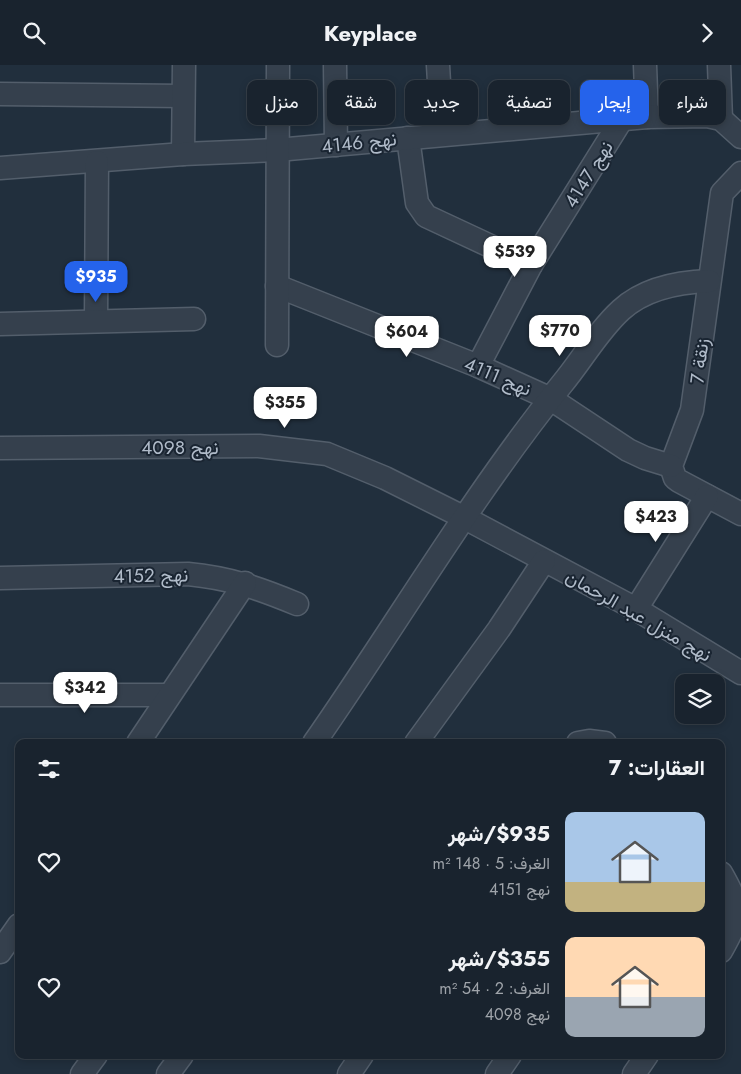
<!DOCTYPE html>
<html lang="ar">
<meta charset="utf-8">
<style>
:root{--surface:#19232e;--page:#222b36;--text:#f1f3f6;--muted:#9fa4aa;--line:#37404a;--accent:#2563eb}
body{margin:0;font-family:Jost,Vazirmatn,sans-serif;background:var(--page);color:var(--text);direction:rtl;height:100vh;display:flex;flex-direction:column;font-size:19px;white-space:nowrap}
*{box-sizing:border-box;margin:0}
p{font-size:16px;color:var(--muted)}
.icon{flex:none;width:28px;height:28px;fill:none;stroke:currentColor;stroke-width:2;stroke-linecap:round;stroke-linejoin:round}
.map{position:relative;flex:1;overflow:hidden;direction:ltr}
.drawer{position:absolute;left:15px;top:674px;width:710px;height:320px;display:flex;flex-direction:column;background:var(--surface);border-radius:10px;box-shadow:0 2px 8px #0003,0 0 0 1px var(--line);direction:rtl}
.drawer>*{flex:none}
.banner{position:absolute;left:15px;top:15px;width:711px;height:45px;direction:rtl;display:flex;gap:10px}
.fabs{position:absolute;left:675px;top:609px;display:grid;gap:10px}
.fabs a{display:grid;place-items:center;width:50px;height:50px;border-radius:10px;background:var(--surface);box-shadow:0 2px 8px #0003,0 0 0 1px var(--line);font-size:25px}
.price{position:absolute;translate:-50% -42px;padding:0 11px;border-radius:10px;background:#fff;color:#222;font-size:16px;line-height:32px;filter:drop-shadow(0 1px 2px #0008)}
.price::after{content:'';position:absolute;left:50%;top:30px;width:15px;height:11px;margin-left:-8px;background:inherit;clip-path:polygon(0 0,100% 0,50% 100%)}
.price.on{background:var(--accent);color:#fff}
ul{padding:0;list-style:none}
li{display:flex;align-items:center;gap:15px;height:125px;padding:0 20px}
li span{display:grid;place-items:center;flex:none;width:140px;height:100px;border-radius:10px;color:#555}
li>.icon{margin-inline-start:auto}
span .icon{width:60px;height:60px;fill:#fffc;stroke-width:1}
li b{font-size:21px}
h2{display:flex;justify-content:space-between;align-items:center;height:60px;padding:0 20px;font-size:21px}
.tag{padding:0 18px;border-radius:10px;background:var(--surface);box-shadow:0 2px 8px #0003,0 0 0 1px var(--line);font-size:18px;line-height:45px}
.tag.on{background:var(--accent);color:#fff}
header{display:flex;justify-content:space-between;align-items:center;height:65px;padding:0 20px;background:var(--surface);font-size:22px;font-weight:700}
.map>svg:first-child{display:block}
</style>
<header><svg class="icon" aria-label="forward" viewBox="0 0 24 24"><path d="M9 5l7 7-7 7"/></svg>Keyplace<svg class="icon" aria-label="search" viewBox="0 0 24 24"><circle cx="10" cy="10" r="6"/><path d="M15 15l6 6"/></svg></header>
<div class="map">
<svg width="741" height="1009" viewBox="0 0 741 1009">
<rect width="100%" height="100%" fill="#212f3d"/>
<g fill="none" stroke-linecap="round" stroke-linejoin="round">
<defs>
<g id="minor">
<path d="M335 0 336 80"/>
<path d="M438 0 442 69"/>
<path d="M645 0 647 52"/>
<path d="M719 0 721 54"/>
<path d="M0 29 183 31"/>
<path d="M408 73 417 138 426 151 531 200 622 54"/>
<path d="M183 89 184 0"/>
<path d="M0 103 183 89 277 85 647 52 707 51 721 54 741 72"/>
<path d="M741 108 722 128 692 345 671 401 675 413 679 416 741 449"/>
<path d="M277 221 478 301 551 334 628 385 645 393 671 401"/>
<path d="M96 256 97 97"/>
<path d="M0 259 194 254"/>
<path d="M277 280 278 0"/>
<path d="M478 301 531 200"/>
<path d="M0 383 259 381 327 389 385 413 465 453 636 544 741 608"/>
<path d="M0 513 188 509C230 513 258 523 297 539"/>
<path d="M636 544 707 431"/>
<path d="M0 630H169"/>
<path d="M138 678 245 518"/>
<path d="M314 678C397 559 471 432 562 319 582 295 598 266 621 245 645 223 678 217 709 216"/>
<path d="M416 678 499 564 544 496"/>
<path d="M578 678 589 676 605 678"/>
<path d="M721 808C741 843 741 851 721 886"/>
<path d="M0 887 19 860"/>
<path d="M82 1009 96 990"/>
<path d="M168 1009 182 990"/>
<path d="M349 1009 362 990"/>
<path d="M497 1009 510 990"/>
<path d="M634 1009 647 990"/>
</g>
</defs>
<use href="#minor" stroke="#535e6b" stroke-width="25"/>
<use href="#minor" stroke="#35404d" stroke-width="22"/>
</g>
<g text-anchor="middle" stroke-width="4" stroke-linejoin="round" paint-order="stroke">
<g font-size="19" fill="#b0bbc9" stroke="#1a2532">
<text transform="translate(359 77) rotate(-6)" y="7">نهج 4146</text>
<text transform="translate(588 109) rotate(-58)" y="7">نهج 4147</text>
<text transform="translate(699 296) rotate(-83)" y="7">زنقة 7</text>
<text transform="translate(498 311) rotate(23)" y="7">نهج 4111</text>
<text x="180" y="389">نهج 4098</text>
<text transform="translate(151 510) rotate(-1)" y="7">نهج 4152</text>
<text transform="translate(639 550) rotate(30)" y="7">نهج منزل عبد الرحمان</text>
</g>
</g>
</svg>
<div class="fabs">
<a><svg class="icon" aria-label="layers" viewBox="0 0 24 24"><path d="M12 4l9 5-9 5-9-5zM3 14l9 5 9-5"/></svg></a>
</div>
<b class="price" style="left:515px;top:213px">$539</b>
<b class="price on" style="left:96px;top:238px">$935</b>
<b class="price" style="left:560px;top:292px">$770</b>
<b class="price" style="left:407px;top:293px">$604</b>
<b class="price" style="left:285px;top:364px">$355</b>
<b class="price" style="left:656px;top:478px">$423</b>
<b class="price" style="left:85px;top:649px">$342</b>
<div class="banner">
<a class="tag">شراء</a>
<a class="tag on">إيجار</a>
<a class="tag">تصفية</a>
<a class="tag">جديد</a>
<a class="tag">شقة</a>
<a class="tag">منزل</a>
</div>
<section class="drawer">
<h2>العقارات: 7<svg class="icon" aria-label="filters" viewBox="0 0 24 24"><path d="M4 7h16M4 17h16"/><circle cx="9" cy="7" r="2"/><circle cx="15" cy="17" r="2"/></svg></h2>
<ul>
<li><span style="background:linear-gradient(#a9c7e8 70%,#c2b280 0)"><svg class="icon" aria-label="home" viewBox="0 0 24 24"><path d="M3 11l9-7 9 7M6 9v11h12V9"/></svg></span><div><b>$935/شهر</b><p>الغرف: 5 · 148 m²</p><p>نهج 4151</p></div><svg class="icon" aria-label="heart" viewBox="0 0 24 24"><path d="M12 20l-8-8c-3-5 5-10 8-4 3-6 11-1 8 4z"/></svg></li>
<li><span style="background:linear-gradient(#ffd9b3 60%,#9aa5b1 0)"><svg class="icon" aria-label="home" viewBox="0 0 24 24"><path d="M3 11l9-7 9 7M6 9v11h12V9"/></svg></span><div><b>$355/شهر</b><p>الغرف: 2 · 54 m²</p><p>نهج 4098</p></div><svg class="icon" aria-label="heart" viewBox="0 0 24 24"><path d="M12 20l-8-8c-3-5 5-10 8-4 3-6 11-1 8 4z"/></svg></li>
</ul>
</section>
</div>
